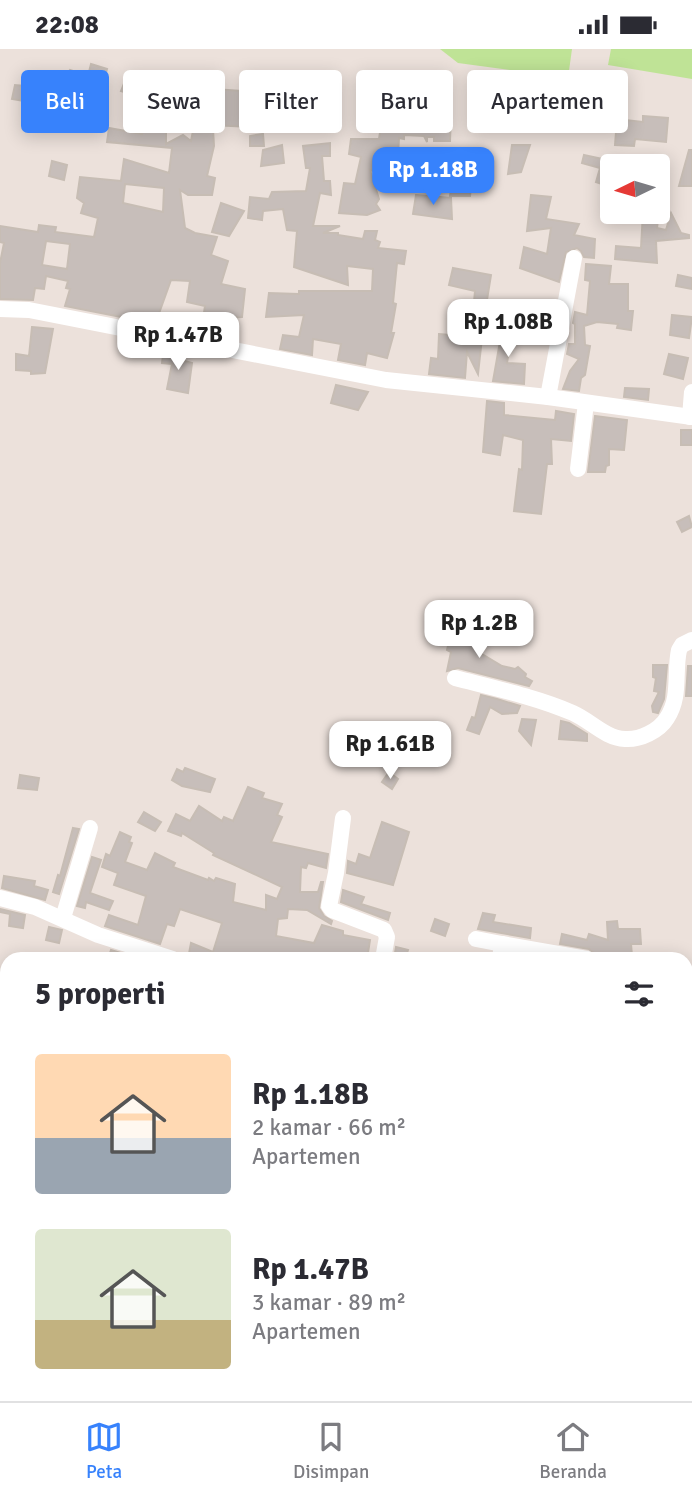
<!DOCTYPE html>
<html lang="id">
<meta charset="utf-8">
<style>
:root{--surface:#fff;--page:#f2f2f3;--text:#2b2b33;--muted:#7c7c81;--line:#e1e1e2;--accent:#3782fc}
body{margin:0;font-family:Signika,sans-serif;background:var(--page);color:var(--text);height:100vh;display:flex;flex-direction:column;font-size:26px;white-space:nowrap}
*{box-sizing:border-box;margin:0}
p{font-size:23px;color:var(--muted)}
.icon{flex:none;width:38px;height:38px;fill:none;stroke:currentColor;stroke-width:2;stroke-linecap:round;stroke-linejoin:round}
.map{position:relative;flex:1;overflow:hidden}
.panel{position:absolute;left:0px;top:903px;width:693px;height:450px;display:flex;flex-direction:column;background:var(--surface);border-radius:21px 21px 0 0;box-shadow:0 4px 18px #0003}
.panel>*{flex:none}
.banner{position:absolute;left:21px;top:21px;width:651px;height:63px;display:flex;gap:14px}
.needle{width:46px;rotate:265deg}
.tools{position:absolute;left:600px;top:105px;display:grid;gap:14px}
.tools a{display:grid;place-items:center;width:70px;height:70px;border-radius:7px;background:var(--surface);box-shadow:0 4px 18px #0003;font-size:35px}
.price{position:absolute;translate:-50% -60px;padding:0 16px;border-radius:14px;background:#fff;color:#222;font-size:23px;line-height:46px;filter:drop-shadow(0 2px 4px #0008)}
.price::after{content:'';position:absolute;left:50%;top:42px;width:21px;height:16px;margin-left:-10px;background:inherit;clip-path:polygon(0 0,100% 0,50% 100%)}
.price.current{background:var(--accent);color:#fff}
ul{padding:0;list-style:none}
li{display:flex;align-items:center;gap:21px;height:175px;padding:0 35px}
li span{display:grid;place-items:center;flex:none;width:196px;height:140px;border-radius:7px;color:#555}
li>.icon{margin-inline-start:auto}
span .icon{width:84px;height:84px;fill:#fffc;stroke-width:1}
li b{font-size:30px}
h2{display:flex;justify-content:space-between;align-items:center;height:84px;padding:0 35px;font-size:30px}
.chip{padding:0 24px;border-radius:7px;background:var(--surface);box-shadow:0 4px 18px #0003;font-size:24px;line-height:63px}
.chip.current{background:var(--accent);color:#fff}
.status{display:flex;justify-content:space-between;align-items:center;height:49px;padding:0 35px;background:var(--surface);direction:ltr}
.status svg{height:19px;fill:currentColor}
.tabs{display:flex;justify-content:space-around;align-items:center;height:98px;border-top:2px solid var(--line);background:var(--surface);font-size:19px;color:var(--muted)}
.tabs a{display:grid;justify-items:center;gap:4px}
.tabs .current{color:var(--accent)}
.map>svg:first-child{display:block}
</style>
<div class="status"><b>22:08</b><svg viewBox="0 0 49 12"><path d="M0 12V9h3v3zM5 12V6h3v6zM10 12V3h3v9zM15 12V0h3v12zM26 1h20v11H26zM47 4h2v5h-2z"/></svg></div>
<div class="map">
<svg width="692" height="1352" viewBox="0 0 692 1352">
<rect width="100%" height="100%" fill="#ece1db"/>
<g fill="#bfe396">
<path d="M440 0H572L568 29 458 14Z"/>
<path d="M611 0H692V30L608 16Z"/>
</g>
<g fill="#c7beba" stroke="#c7bdb4" stroke-width="2" fill-rule="evenodd">
<path d="M91 15 107 20 96 61 76 52 73 76 57 74 59 58 12 50 15 36 60 40 63 23 68 24 70 21 88 27Z"/>
<path d="M125 32 154 36V33H186L183 48H179L178 54 163 51 161 48 146 49 121 42Z"/>
<path d="M214 40 256 43 255 48H276L275 60 254 61 251 78 211 76V60Z"/>
<path d="M296 50H313L312 63 295 64Z"/>
<path d="M415 63H429L428 72 451 66 450 92H434V88H427V93L424 87 404 86V90L399 89 398 106 404 108 400 124 374 118V122L370 121 379 150 376 155 380 161 367 166 339 164 344 134 355 135 361 108 349 105 351 90H379L382 71 422 80Z"/>
<path d="M643 67 668 69 666 93 635 90 634 97 615 96 617 70 643 73Z"/>
<path d="M145 69 161 71V75H166V95L183 86 191 92 193 82 213 80 214 97 207 127 215 129 212 146H188L180 141 185 179 195 184 217 188 211 206 228 212 221 235 245 240 242 268 219 269V275L213 273 211 286 201 284 205 257 187 253 190 232 171 231 158 267 144 264 142 272 65 257 70 240 66 239 68 232 46 227 44 240 35 239 33 251 0 250V214L4 194 0 193V177L38 183 39 176 56 178 55 183 94 188 98 169 81 164 84 154 77 149 80 128 121 132 124 110 169 124 172 99 107 93 109 79 142 85ZM125 135 164 139 163 163 123 154ZM46 192 70 195 67 220 42 216Z"/>
<path d="M263 85 264 97H250V87Z"/>
<path d="M330 94V107H322L324 132H330L331 146 320 144 313 177H340L323 184H338V186L363 190 365 182H377L375 191 380 193 378 199 406 202 404 215 397 214 393 254 396 255 391 284H394L387 309 367 304 365 316 338 311 341 295 313 290 312 306 280 300 283 286 299 288 304 266 266 268 269 244 299 245V242H372L373 220 347 217 348 236 294 218 297 182 287 181 283 160 263 162 262 171 248 169 250 148 269 150 272 143 306 142 310 119H306L303 97Z"/>
<path d="M282 96 284 114 261 117 263 101Z"/>
<path d="M512 96H530L521 123 508 125Z"/>
<path d="M689 101H692V137H679Z"/>
<path d="M584 106 612 112 611 138 596 133 600 119 582 114Z"/>
<path d="M52 112 67 116 64 131 49 127Z"/>
<path d="M452 135 471 138 470 147H450Z"/>
<path d="M416 146 451 149 452 170 413 165Z"/>
<path d="M531 146 551 148 546 170 579 175 574 186 595 190 594 209 584 208 581 202 577 199 566 203 559 233 520 219 524 198 547 205 551 179 527 182Z"/>
<path d="M221 154 244 162 229 187 212 183Z"/>
<path d="M643 163H659L657 179 666 181 671 164 681 184 689 186V189L656 192 657 214 615 210 616 197 641 199Z"/>
<path d="M586 215 611 217 609 235H628V262H633L631 281 617 279 618 275 597 273 584 277 585 296 590 297 585 326 581 329 579 342 563 340 570 322 579 310 567 305 569 295H575V275L573 274 575 263 587 266 590 232 585 231Z"/>
<path d="M453 219 491 226 486 257 474 253 475 242 449 236Z"/>
<path d="M678 226 692 229V240L676 237Z"/>
<path d="M672 266 692 268 689 289 670 286Z"/>
<path d="M504 270 514 272 507 314 525 315 524 335 493 332Z"/>
<path d="M32 278 53 280 45 324 31 325V322L16 321V305L29 307Z"/>
<path d="M439 285 482 289 478 325 467 303 465 329 429 325 431 309 438 310Z"/>
<path d="M164 298 174 300 173 309 192 314 188 344 167 340 172 315 162 314Z"/>
<path d="M669 305 688 309 683 330 664 325Z"/>
<path d="M336 336 368 343 358 361 331 354Z"/>
<path d="M625 339 649 340 648 351 624 348Z"/>
<path d="M487 352 504 354V366L555 371 556 362 574 365 571 392 551 390 552 415H547L541 465 514 462 519 420 522 421 523 391 503 386 500 406 483 403Z"/>
<path d="M595 367 627 371 624 401 609 400V416L606 417 605 423H588Z"/>
<rect x="681" y="381" width="11" height="15"/>
<path d="M689 467 692 478 682 483 677 473Z"/>
<path d="M453 576 464 580 463 585 479 598 477 602 502 617 515 620 518 618 526 625 525 628 532 632 529 637 458 619 447 622 451 603 447 601Z"/>
<path d="M653 616H667L664 650 658 664 653 663 652 657 659 643 654 642 656 629 653 628Z"/>
<path d="M688 617H692V647H686Z"/>
<path d="M481 646 497 650 520 657 517 664 502 665 490 658 479 685 467 681 472 668 475 669Z"/>
<path d="M522 670 536 671 531 696 519 682Z"/>
<path d="M561 672 569 674 587 685V692L559 690Z"/>
<path d="M185 719 215 730 210 743 182 737 172 731 177 720 183 723Z"/>
<path d="M389 723 398 730 392 740 382 733Z"/>
<path d="M20 726 39 729 37 741 18 739Z"/>
<path d="M248 738 264 744 262 749 282 755 277 766 282 768 271 793 328 805 326 819 308 814 306 819 301 818 300 843H318L321 833H323L319 859 324 867 332 872 331 875 307 861 288 860 287 869 278 870 276 887 314 894 322 876 343 882V886L370 891 367 910 348 907V910H188L191 894 213 903 222 874 180 860 174 877 167 875 160 895 105 877 109 866 138 876 146 847 114 836 118 824 102 818 106 805 110 807 120 783 131 788 129 793 132 794 125 813 147 821 155 804 175 814 173 818 208 831 209 829 214 832 216 829 235 835 233 853 266 861V846L277 850 282 838 213 806 214 804 182 784 181 787 168 782 176 765 190 772 199 757 222 772 224 768 233 772Z"/>
<path d="M144 763 161 773 155 782 138 773Z"/>
<path d="M382 773 409 783 393 836 347 824 348 812 356 815 359 805 370 809Z"/>
<path d="M73 779 79 780 59 845 53 843 58 826 60 827Z"/>
<path d="M92 808 101 811 90 844 113 852 109 861 86 853 85 859 77 857Z"/>
<path d="M4 827 35 832 34 837 48 841 45 851 2 839Z"/>
<path d="M343 841 364 848 361 855 390 864 388 871 341 853Z"/>
<path d="M0 860 25 866 23 879 9 877 10 865 0 863Z"/>
<path d="M483 864 495 866 493 873 531 879 530 889 478 880Z"/>
<path d="M435 870 449 875 445 887 431 882Z"/>
<path d="M617 872 618 880H640L641 895H631L632 907 625 908 626 910H607L597 907 589 900 560 895 562 885 587 891 589 885 608 891 607 873Z"/>
<path d="M49 878 62 881 59 894 46 891Z"/>
<path d="M396 898 408 901 405 910H394Z"/>
<path d="M111 901 127 906 126 910H108Z"/>
</g>
<g fill="none" stroke-linecap="round" stroke-linejoin="round">
<g stroke="#fff" stroke-width="16">
<path d="M0 260 29 261 386 331 548 348 692 368"/>
<path d="M548 348 574 209"/>
<path d="M690 368 692 343"/>
<path d="M578 420 586 354"/>
<path d="M455 629C494 639 536 648 573 664 591 672 605 689 625 690 640 691 659 682 667 669 681 648 674 624 679 601L682 596 692 591"/>
<path d="M343 769 336 824 329 857 332 861 384 881 387 888 383 910"/>
<path d="M0 849 35 858 98 886 173 910"/>
<path d="M63 869 90 779"/>
<path d="M476 890 502 895"/>
<path d="M500 910 502 895 587 910"/>
<path d="M0 1133 7 1126"/>
<path d="M686 1221 692 1223"/>
<path d="M0 1271 7 1281"/>
<path d="M115 1346 126 1352"/>
<path d="M288 1346 301 1352"/>
<path d="M441 1346 454 1352"/>
<path d="M91 1352 95 1346"/>
<path d="M177 1352 179 1346"/>
<path d="M392 1352 394 1346"/>
</g>
</g>
</svg>
<div class="tools">
<a><svg class="needle" viewBox="-14 -14 28 28"><path d="M0-13l5 13h-10z" fill="#e53935"/><path d="M0 13l5-13h-10z" fill="#7c7c81"/></svg></a>
</div>
<b class="price current" style="left:433px;top:158px">Rp 1.18B</b>
<b class="price" style="left:508px;top:310px">Rp 1.08B</b>
<b class="price" style="left:178px;top:323px">Rp 1.47B</b>
<b class="price" style="left:479px;top:611px">Rp 1.2B</b>
<b class="price" style="left:390px;top:732px">Rp 1.61B</b>
<div class="banner">
<a class="chip current">Beli</a>
<a class="chip">Sewa</a>
<a class="chip">Filter</a>
<a class="chip">Baru</a>
<a class="chip">Apartemen</a>
</div>
<section class="panel">
<h2>5 properti<svg class="icon" aria-label="filters" viewBox="0 0 24 24"><path d="M4 7h16M4 17h16"/><circle cx="9" cy="7" r="2"/><circle cx="15" cy="17" r="2"/></svg></h2>
<ul>
<li><span style="background:linear-gradient(#ffd9b3 60%,#9aa5b1 0)"><svg class="icon" aria-label="home" viewBox="0 0 24 24"><path d="M3 11l9-7 9 7M6 9v11h12V9"/></svg></span><div><b>Rp 1.18B</b><p>2 kamar · 66 m²</p><p>Apartemen</p></div></li>
<li><span style="background:linear-gradient(#dfe7d0 65%,#c2b280 0)"><svg class="icon" aria-label="home" viewBox="0 0 24 24"><path d="M3 11l9-7 9 7M6 9v11h12V9"/></svg></span><div><b>Rp 1.47B</b><p>3 kamar · 89 m²</p><p>Apartemen</p></div></li>
</ul>
</section>
</div>
<nav class="tabs">
<a class="current"><svg class="icon" aria-label="map" viewBox="0 0 24 24"><path d="M3 6l6-2 6 2 6-2v14l-6 2-6-2-6 2zM9 4v14M15 6v14"/></svg>Peta</a>
<a><svg class="icon" aria-label="saved" viewBox="0 0 24 24"><path d="M7 4h10v16l-5-4-5 4z"/></svg>Disimpan</a>
<a><svg class="icon" aria-label="home" viewBox="0 0 24 24"><path d="M3 11l9-7 9 7M6 9v11h12V9"/></svg>Beranda</a>
</nav>
